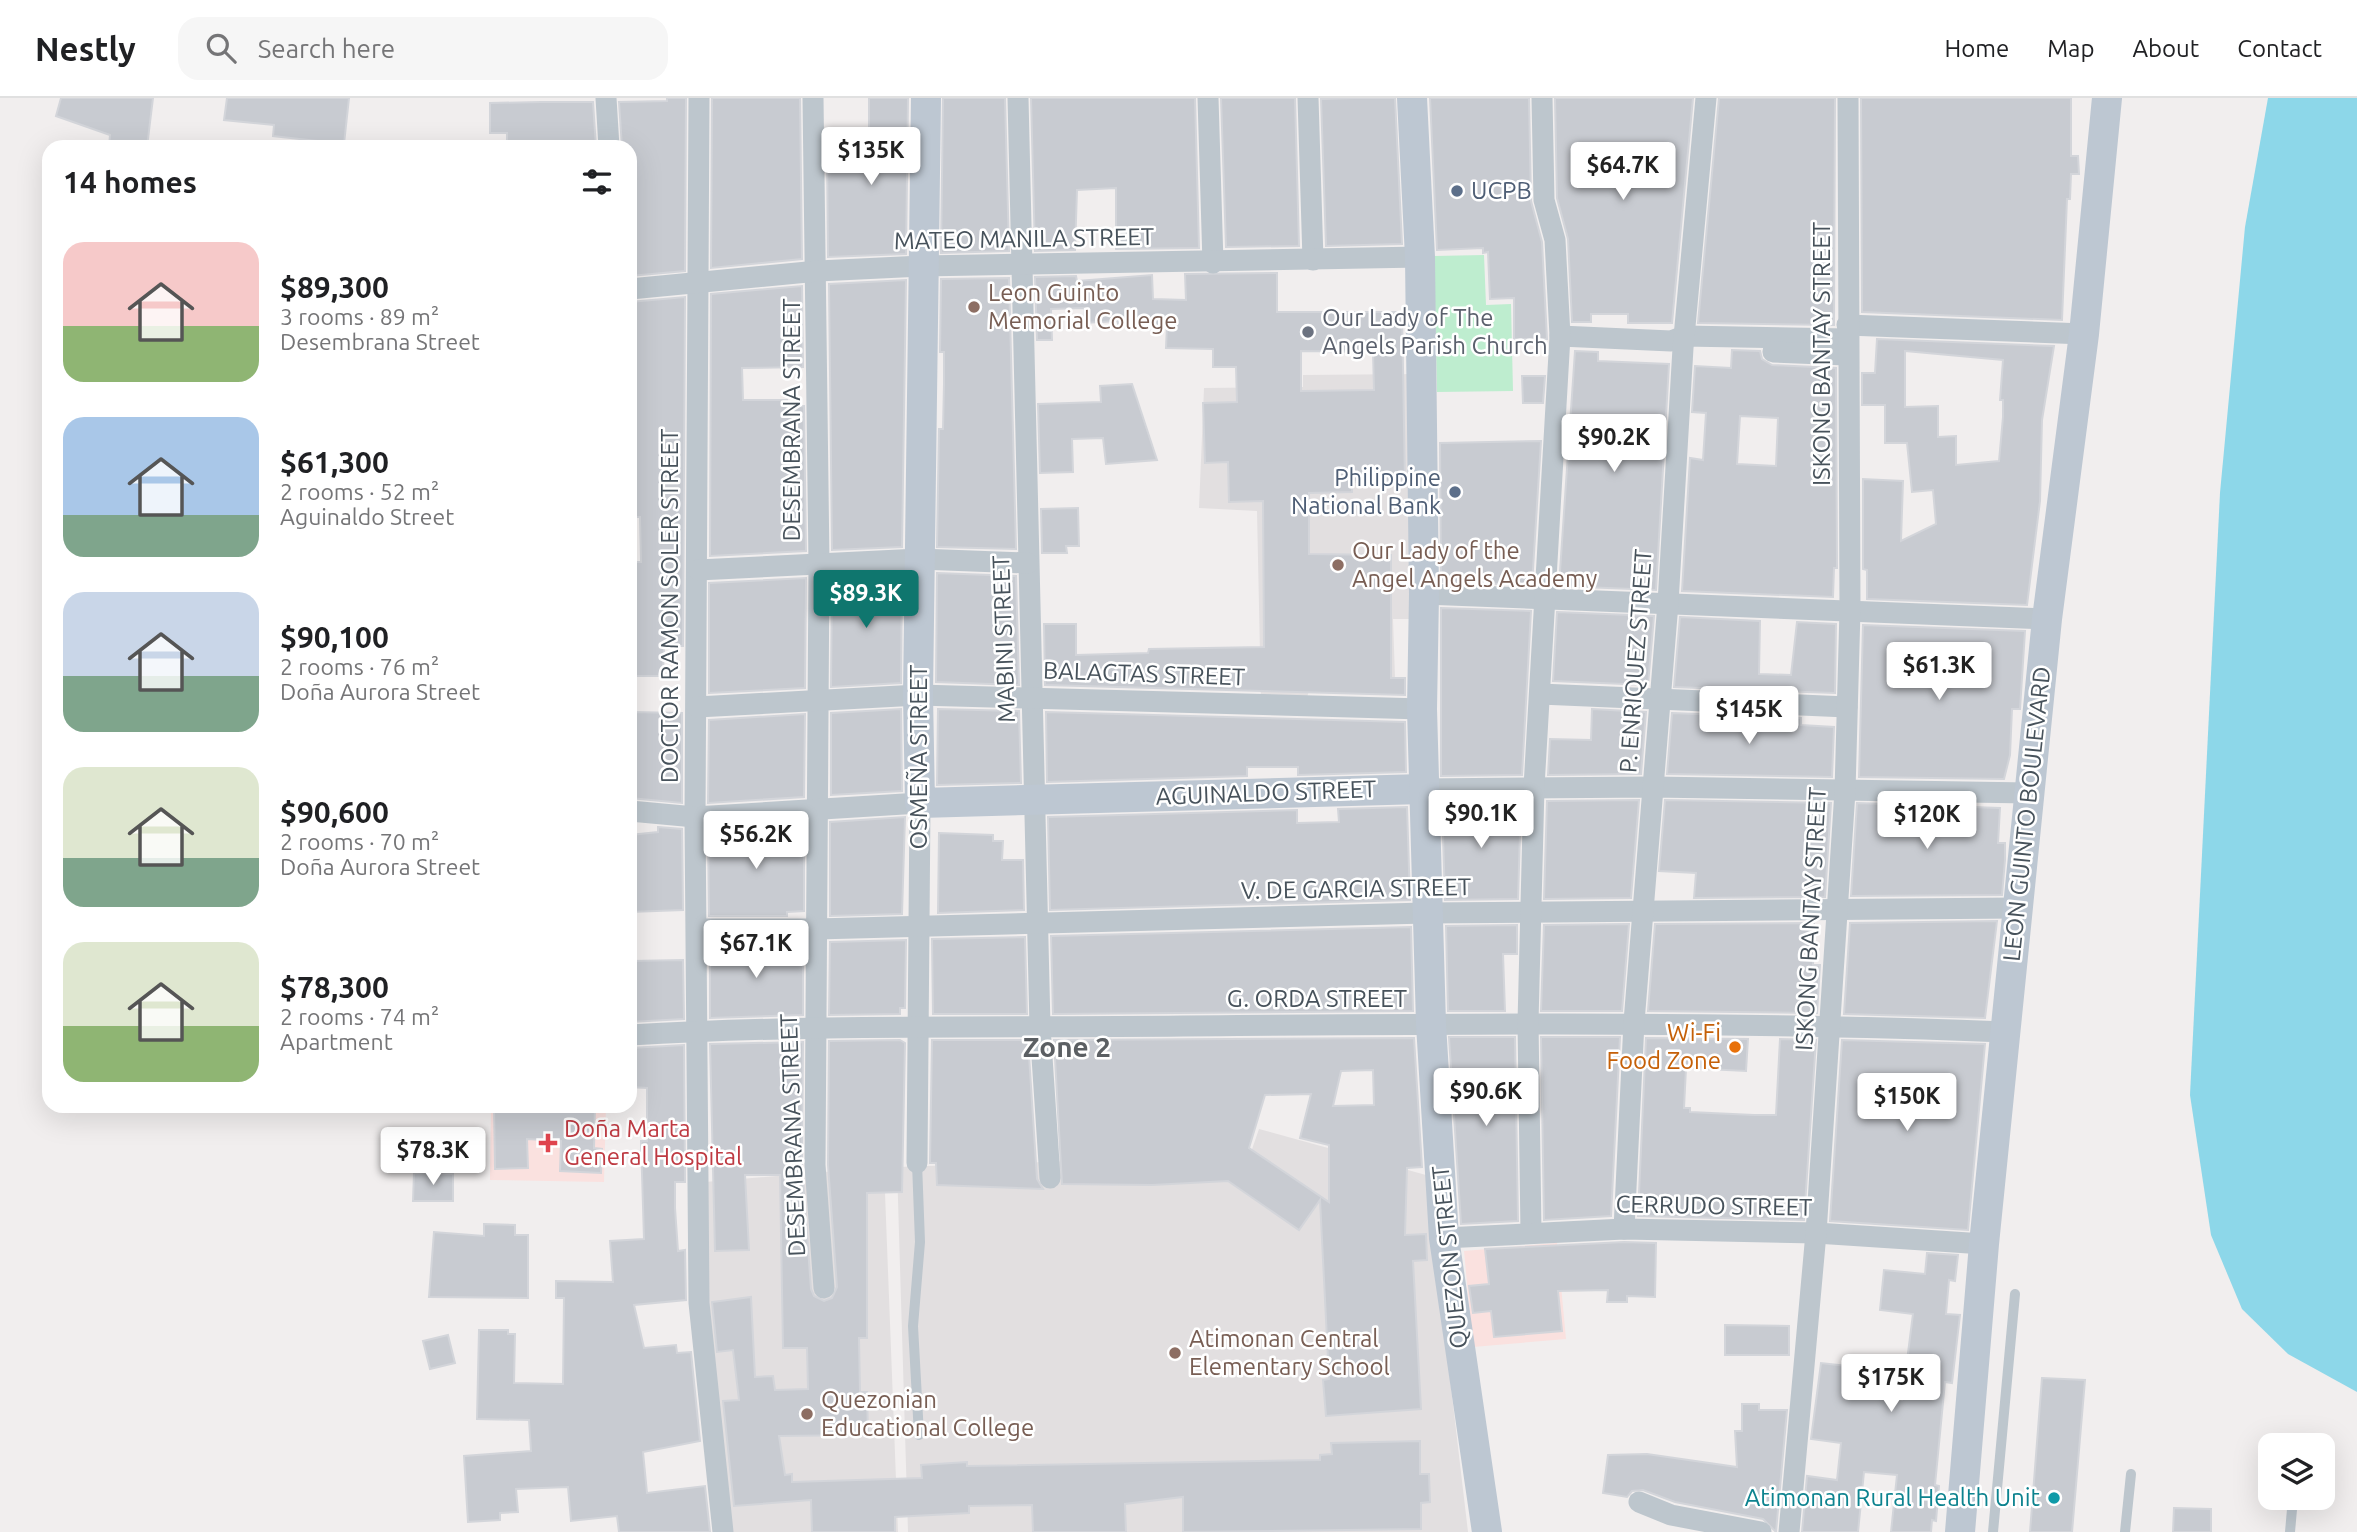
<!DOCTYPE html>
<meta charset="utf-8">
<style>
:root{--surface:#fff;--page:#f6f6f6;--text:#202124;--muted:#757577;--line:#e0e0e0;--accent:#0f766e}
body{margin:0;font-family:Ubuntu,sans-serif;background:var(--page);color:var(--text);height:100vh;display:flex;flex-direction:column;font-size:26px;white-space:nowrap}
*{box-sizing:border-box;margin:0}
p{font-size:23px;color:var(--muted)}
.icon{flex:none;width:38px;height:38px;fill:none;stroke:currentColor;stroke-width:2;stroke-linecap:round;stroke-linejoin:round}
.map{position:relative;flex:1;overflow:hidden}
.sheet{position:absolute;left:42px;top:42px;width:595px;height:973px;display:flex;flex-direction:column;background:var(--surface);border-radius:21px;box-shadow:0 7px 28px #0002}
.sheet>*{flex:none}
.fabs{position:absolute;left:2258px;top:1335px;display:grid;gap:14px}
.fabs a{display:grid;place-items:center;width:77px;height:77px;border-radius:14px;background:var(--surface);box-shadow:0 7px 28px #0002;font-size:35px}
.price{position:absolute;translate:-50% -60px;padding:0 16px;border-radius:7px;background:#fff;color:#222;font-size:23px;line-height:46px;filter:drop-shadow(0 2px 4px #0008)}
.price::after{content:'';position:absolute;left:50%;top:42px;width:21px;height:16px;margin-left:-10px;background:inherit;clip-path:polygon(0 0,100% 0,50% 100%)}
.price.selected{background:var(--accent);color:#fff}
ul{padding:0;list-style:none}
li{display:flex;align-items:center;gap:21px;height:175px;padding:0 21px}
li span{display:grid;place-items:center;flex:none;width:196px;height:140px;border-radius:21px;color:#555}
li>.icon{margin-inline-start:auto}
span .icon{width:84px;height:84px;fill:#fffc;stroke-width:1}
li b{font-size:30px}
h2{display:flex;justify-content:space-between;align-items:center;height:84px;padding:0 21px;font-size:30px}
header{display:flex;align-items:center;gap:42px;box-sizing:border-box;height:98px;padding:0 35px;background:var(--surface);border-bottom:2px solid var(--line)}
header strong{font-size:33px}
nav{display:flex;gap:38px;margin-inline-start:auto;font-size:24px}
.search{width:490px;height:63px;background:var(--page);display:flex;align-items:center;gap:18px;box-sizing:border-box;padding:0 24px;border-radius:21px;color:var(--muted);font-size:26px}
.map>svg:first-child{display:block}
</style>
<header>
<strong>Nestly</strong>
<div class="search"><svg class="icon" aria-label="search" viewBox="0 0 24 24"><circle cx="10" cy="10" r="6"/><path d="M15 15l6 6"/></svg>Search here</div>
<nav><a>Home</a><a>Map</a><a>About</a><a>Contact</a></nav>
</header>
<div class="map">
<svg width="2357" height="1434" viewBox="0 0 2357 1434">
<rect width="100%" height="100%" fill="#f1eeee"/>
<g fill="#e2dfe0">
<path d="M1416 276 1419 521H1393L1395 580 1312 582 1306 603 1261 604 1257 413 1199 410 1204 290 1303 289V277Z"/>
<path d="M1259 1031 1426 1077 1468 1434H908L897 1069 1250 1057Z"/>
<path d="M884 1069 898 1434H731L708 1198 705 1084Z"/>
</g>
<g fill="#fae1df">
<path d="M491 1008H606L604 1084 490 1082Z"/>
<path d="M1557 1145 1566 1241 1473 1249 1464 1153Z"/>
</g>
<path fill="#beedcf" d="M1484 157 1486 207 1511 206 1513 293 1437 294 1434 158Z"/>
<path fill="#8dd7e9" d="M2268 0H2357V1294L2288 1256 2242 1211 2211 1137 2190 997 2220 395 2245 129Z"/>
<g fill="#c8cbd1" stroke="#d3d5da" stroke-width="2" fill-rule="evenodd">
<path d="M61 0H153L147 49H109L110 37 56 18Z"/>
<path d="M227 0H349L344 46 273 38 274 27 224 22Z"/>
<path d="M667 0H686L685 173 630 178V49H622L619 4 667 3Z"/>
<path d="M712 0H800L802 161 711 170Z"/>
<path d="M869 0H908L906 156 828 159 827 52H869Z"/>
<path d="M943 0H1005L1009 153 941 155Z"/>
<path d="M1031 0H1195L1199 150 1116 151V90L1077 92 1075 152 1035 153Z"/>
<path d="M1221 0H1295L1299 148 1226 149Z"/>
<path d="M1355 0H1395L1402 146 1326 148 1321 1Z"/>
<path d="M1430 0H1529L1531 103 1542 144 1547 241H1514V200L1490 201 1488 154 1483 155V150L1437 152Z"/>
<path d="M1555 0H1693L1672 225H1628V216H1591V224H1572L1568 141 1557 100Z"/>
<path d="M1719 0H1835L1834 227 1698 225Z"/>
<path d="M1861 0H2071V58H2078L2079 76H2071L2070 101H2067L2062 222 1862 214Z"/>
<path d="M541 4H593L596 49H507V35H490V5Z"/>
<path d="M1277 175V214H1402L1405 383 1352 384V394L1309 395V456L1391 457V580H1405V597L1045 587 1044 526H1076V557L1148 555 1149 551 1264 549 1263 403 1229 404 1228 364 1205 365 1203 305 1237 304 1236 269H1213V251L1166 250 1167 227 1118 228V223L1084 225V210L1051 211 1052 242H1037L1035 179 1076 178 1077 183 1152 177 1153 201 1186 202 1185 176ZM1301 253 1373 254 1374 292 1301 293Z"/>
<path d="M1009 180 1016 451 937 449 939 331H943L944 286V254H940L941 181Z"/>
<path d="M906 182 902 449 832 452 829 186Z"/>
<path d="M802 188 803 269 742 270 743 302H787V309L804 308 806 453 710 458 711 196Z"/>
<path d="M685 199 683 548H664L663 578H630V492H634L633 464H641L640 419H630V204Z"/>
<path d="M1877 241 2054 248 2042 322 2040 403 2027 507 1867 501V472L1863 471V381L1903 383 1901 443 1936 426 1933 392 1912 394 1907 345H1885V307H1862V275H1875ZM1905 253 2003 262 2000 302H2003V319L1999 363 1956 367V338L1938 339V308L1905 309Z"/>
<path d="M1732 252 1760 253 1762 261 1772 267 1836 270 1837 470H1834L1833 499 1682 493 1690 360 1703 362 1706 315 1692 314 1695 268 1731 270ZM1740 318 1778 320 1776 368 1737 366Z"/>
<path d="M1575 253 1598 254V263L1669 266 1656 492 1559 488Z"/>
<path d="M1522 278H1545L1543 305H1523Z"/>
<path d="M1132 286 1157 362 1106 366 1103 340 1072 341 1073 374 1040 375 1038 306 1101 304 1100 288Z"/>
<path d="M1541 343 1532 487 1441 484 1440 345Z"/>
<path d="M1078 410 1079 448H1066L1067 455H1042L1041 411Z"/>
<path d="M902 475 901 585 831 589 832 478Z"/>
<path d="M937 475 1016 478 1019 587 936 584Z"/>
<path d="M806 480 805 590 709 595V485Z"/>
<path d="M1441 510 1531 513 1522 677 1441 678Z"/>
<path d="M1557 514 1654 518 1648 587 1553 583Z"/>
<path d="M1680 519 1760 523 1759 576 1791 577 1797 524 1836 526 1835 595 1674 589Z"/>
<path d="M1863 527 2025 533 2020 611H2012L2010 657 2004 681 1859 679Z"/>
<path d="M901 611 902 693 831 697V615Z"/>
<path d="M938 611 1019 613 1021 685 937 687Z"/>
<path d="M1592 611 1646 614 1641 676 1548 677 1550 641 1591 642Z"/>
<path d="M630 614 682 615V705L630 700Z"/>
<path d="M1046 614 1405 624 1406 674 1298 677V669H1247V678L1047 684Z"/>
<path d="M1672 615 1801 620V627L1834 629 1832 679 1667 676Z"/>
<path d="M805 616 804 699 708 705 709 622Z"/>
<path d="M1639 702 1631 800 1544 801 1547 703Z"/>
<path d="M1665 702 1831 705 1825 799 1694 800 1696 775 1659 773Z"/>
<path d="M1521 703 1518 801 1445 802 1442 704Z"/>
<path d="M1857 705 2000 710 1998 745H2005V762L2002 797 1851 798Z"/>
<path d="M1407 709 1410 802 1050 812 1048 719 1297 712V725L1339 724 1338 711Z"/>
<path d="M905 719 902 816 830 818V724Z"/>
<path d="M804 725V813L787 814V818H709L708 731Z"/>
<path d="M658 729 682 731 683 812 630 814V737L658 734Z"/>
<path d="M939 735 993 737V743H1003L1002 762H1023L1024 812 938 815Z"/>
<path d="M1997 823 1985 920 1844 916 1850 825Z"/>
<path d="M1814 825 1813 867H1820L1817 915 1648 913 1655 826Z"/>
<path d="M1629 826 1622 913H1541L1544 827Z"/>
<path d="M1517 827V856H1503L1505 913H1448L1446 828Z"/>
<path d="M1411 829 1413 913 1053 916 1051 838Z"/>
<path d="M1025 839 1027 916H933L932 841Z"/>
<path d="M906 842 905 910H900V916L829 917 830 844Z"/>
<path d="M710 844 803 847V917L710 920Z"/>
<path d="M683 862 684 921 630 924V863Z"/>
<path d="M1449 939H1515L1518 1123 1461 1126Z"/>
<path d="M1541 939H1620L1611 1118 1544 1122Z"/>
<path d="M1414 940 1422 1069 1407 1070 1405 1137 1426 1136 1427 1162 1413 1163 1421 1311 1326 1318 1323 1282 1329 1281 1320 1102 1299 1132 1228 1083 1152 1087 1062 1086 1054 942ZM1373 972 1374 1007 1333 1008 1341 973ZM1311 996 1300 1040 1329 1047V1104L1249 1050 1265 997Z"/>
<path d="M1646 940 1748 941 1746 973 1686 970 1684 1010H1690V1014L1754 1017H1776L1780 941 1816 942 1804 1122 1638 1118Z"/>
<path d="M900 942 905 945 902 1094 867 1095V1240H859L860 1294H867L868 1337 779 1338 785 1377 792 1376V1384L922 1380 921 1367 967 1364V1368L1320 1362V1357L1332 1356 1331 1345 1420 1343V1376H1429L1430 1404 1421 1405V1431L1183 1434V1399L1125 1406 1126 1434H1033L1032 1407 969 1408V1415L895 1419V1434H812L811 1402 734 1408 723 1303 739 1302 733 1252 717 1254 712 1204 751 1199 755 1279 773 1278 775 1292 808 1291 807 1250H783L780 1077H745L749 1152 715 1153 710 946 803 944 802 1067 811 1191 814 1198 824 1203 832 1200 837 1189 828 1067 829 943Z"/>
<path d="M932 942H1028L1037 1081 1043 1091 937 1087 936 1065H930Z"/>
<path d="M1842 942 1985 946 1968 1132 1830 1123Z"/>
<path d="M684 947 685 1084H675V1110L678 1153 685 1152 686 1202 634 1207 644 1250 676 1247 677 1255 691 1254 700 1343 643 1354 647 1395 705 1388 710 1434H619L617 1418 571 1423 568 1389 516 1391 518 1414 500 1415V1422L468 1424 464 1358 531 1353 529 1322 477 1321 479 1232H508V1236H515L514 1285 563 1286 564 1200H556V1183L613 1184 610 1143 644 1141 641 1043H647V990L630 989V950Z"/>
<path d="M494 1008H595L594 1050 602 1051 601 1075 560 1073 561 1043 527 1041 528 1070 495 1071Z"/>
<path d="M414 1075 453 1076V1103H413Z"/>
<path d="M484 1126 515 1127V1137H528V1200L429 1199 434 1134 484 1138Z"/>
<path d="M1624 1144 1656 1145 1655 1199 1627 1198V1204H1607L1608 1192 1558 1193 1562 1233 1494 1239 1491 1213 1473 1215 1469 1188 1489 1186 1485 1151Z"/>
<path d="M1927 1155 1958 1157 1955 1183 1949 1182 1946 1216 1960 1217 1952 1285 1945 1284 1935 1387 1939 1388 1936 1423 1932 1422 1931 1434H1891L1897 1377 1864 1374 1858 1434H1802L1807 1378 1837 1382 1841 1345 1811 1341 1821 1265 1847 1268 1844 1296 1902 1302 1913 1216 1880 1212 1884 1172 1925 1176Z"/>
<path d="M1725 1227 1789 1228V1257H1725Z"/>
<path d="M448 1237 455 1265 430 1271 423 1243Z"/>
<path d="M2042 1280 2085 1282 2072 1434H2030Z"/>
<path d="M1742 1306H1759V1312H1787L1776 1434 1763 1421 1675 1404 1643 1392 1632 1393 1627 1399 1603 1395 1608 1357 1647 1356 1737 1369 1735 1333H1742Z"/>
<path d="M2174 1410 2211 1411V1434H2173Z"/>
</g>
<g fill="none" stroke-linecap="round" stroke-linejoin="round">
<g stroke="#bdc6cd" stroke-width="10">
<path d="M917 1065 920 1144 913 1228 919 1337"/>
<path d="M1993 1434 2015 1196"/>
<path d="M2125 1434 2131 1376"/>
<path d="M2290 1434 2293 1400"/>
</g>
<g stroke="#bdc6cd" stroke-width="21">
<path d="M606 0 609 49"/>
<path d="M699 0 695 719 699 1205 723 1434"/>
<path d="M813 0 819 466 815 1067 824 1190"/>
<path d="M1018 0 1040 929 1050 1080"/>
<path d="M1208 0 1213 165"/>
<path d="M1308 0 1313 162"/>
<path d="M630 191 818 173 922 168 1420 159"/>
<path d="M1847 227 2084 236"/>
<path d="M1560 238 1671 243 1684 238 1847 241"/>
<path d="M1773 254 1847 257"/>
<path d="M698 472 919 461 1028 465"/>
<path d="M1424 496 2047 521"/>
<path d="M1540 596 1847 609"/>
<path d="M697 609 918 597 1422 611"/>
<path d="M1423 691 1653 689 2029 695"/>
<path d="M630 713 695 719 920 705 917 1065"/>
<path d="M697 831H816L1426 815 2018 810"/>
<path d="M630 937C814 926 998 930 1183 928 1457 926 1731 923 2005 934"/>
<path d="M1624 1131 1634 924 1668 505 1683 250 1706 0"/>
<path d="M1531 1135 1528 924 1534 689 1560 238 1555 142 1544 102 1542 0"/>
<path d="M1444 1140 1624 1131 1816 1135 1984 1146"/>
<path d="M1639 1404 1671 1417 1761 1434"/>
<path d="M1789 1434 1816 1135 1845 693 1850 512 1848 0"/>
</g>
<g stroke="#bdc7d2" stroke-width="30">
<path d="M926 0 918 597 920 705 1423 691"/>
<path d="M1412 0 1420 159 1424 496 1422 611 1431 926 1444 1140 1487 1434"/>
<path d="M1960 1434 1984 1146 2047 521 2084 236 2107 0"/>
</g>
</g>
<g fill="#5c6f8a" stroke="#fff" stroke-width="2.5">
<circle cx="1457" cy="93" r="7"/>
<circle cx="1455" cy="394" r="7"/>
</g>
<g fill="#8d6e63" stroke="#fff" stroke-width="2.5">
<circle cx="974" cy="209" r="7"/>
<circle cx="1338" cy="467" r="7"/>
<circle cx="1175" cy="1255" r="7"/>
<circle cx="807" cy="1316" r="7"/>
</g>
<circle fill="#6b7280" stroke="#fff" stroke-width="2.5" cx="1308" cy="234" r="7"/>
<circle fill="#e8710a" stroke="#fff" stroke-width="2.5" cx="1735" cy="949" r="7"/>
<path fill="#e0444e" stroke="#fff" stroke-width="2.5" d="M544.5 1034.5h7v7h7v7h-7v7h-7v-7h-7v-7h7z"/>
<circle fill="#0f9aa8" stroke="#fff" stroke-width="2.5" cx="2054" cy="1400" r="7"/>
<g text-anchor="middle" stroke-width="5" stroke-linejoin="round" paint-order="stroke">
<g font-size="24" fill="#4e5e75" stroke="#fff" text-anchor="start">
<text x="1471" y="101">UCPB</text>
<text x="1441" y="388" text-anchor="end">Philippine<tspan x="1441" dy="28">National Bank</tspan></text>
</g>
<g font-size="24" fill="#47525b" stroke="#fff">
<text transform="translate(1024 141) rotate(-1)" y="8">MATEO MANILA STREET</text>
<text transform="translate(1822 256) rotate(-90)" y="8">ISKONG BANTAY STREET</text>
<text transform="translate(792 322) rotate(-90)" y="8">DESEMBRANA STREET</text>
<text transform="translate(670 508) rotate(-90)" y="8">DOCTOR RAMON SOLER STREET</text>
<text transform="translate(1004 541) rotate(-92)" y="8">MABINI STREET</text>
<text transform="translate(1636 563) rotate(-86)" y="8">P. ENRIQUEZ STREET</text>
<text transform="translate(1144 576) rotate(2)" y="8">BALAGTAS STREET</text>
<text transform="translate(919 659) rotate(-90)" y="8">OSMEÑA STREET</text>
<text transform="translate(1266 695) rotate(-2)" y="8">AGUINALDO STREET</text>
<text transform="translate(2027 716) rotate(-84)" y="8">LEON GUINTO BOULEVARD</text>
<text transform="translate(1356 791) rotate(-1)" y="8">V. DE GARCIA STREET</text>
<text transform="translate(1811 821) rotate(-87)" y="8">ISKONG BANTAY STREET</text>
<text x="1317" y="909">G. ORDA STREET</text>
<text transform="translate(793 1037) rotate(-92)" y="8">DESEMBRANA STREET</text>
<text transform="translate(1714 1108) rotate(1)" y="8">CERRUDO STREET</text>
<text transform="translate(1450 1159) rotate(-96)" y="8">QUEZON STREET</text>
</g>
<g font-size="24" fill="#785e54" stroke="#fff" text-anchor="start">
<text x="988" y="203">Leon Guinto<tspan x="988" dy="28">Memorial College</tspan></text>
<text x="1352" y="461">Our Lady of the<tspan x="1352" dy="28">Angel Angels Academy</tspan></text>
<text x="1189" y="1249">Atimonan Central<tspan x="1189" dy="28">Elementary School</tspan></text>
<text x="821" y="1310">Quezonian<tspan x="821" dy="28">Educational College</tspan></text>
</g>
<g font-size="24" fill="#5b616d" stroke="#fff" text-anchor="start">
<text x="1322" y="228">Our Lady of The<tspan x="1322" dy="28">Angels Parish Church</tspan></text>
</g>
<g font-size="24" fill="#c56008" stroke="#fff" text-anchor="end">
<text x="1721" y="943">Wi-Fi<tspan x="1721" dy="28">Food Zone</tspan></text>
</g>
<g font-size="24" fill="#be3a42" stroke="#fff" text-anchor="start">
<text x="564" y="1039">Doña Marta<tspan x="564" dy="28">General Hospital</tspan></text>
</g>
<g font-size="24" fill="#0d838f" stroke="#fff" text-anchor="end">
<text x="2040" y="1408">Atimonan Rural Health Unit</text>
</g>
<g font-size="28" font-weight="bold" fill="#5b5f63" stroke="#fff">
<text x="1067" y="959">Zone 2</text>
</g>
</g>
</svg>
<div class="fabs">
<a><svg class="icon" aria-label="layers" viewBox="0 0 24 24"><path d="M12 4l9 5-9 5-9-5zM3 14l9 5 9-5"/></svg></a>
</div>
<b class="price" style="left:871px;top:89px">$135K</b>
<b class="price" style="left:1623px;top:104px">$64.7K</b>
<b class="price" style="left:1614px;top:376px">$90.2K</b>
<b class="price selected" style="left:866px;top:532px">$89.3K</b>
<b class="price" style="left:1939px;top:604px">$61.3K</b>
<b class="price" style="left:1749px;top:648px">$145K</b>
<b class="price" style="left:1481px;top:752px">$90.1K</b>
<b class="price" style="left:1927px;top:753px">$120K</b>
<b class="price" style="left:756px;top:773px">$56.2K</b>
<b class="price" style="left:756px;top:882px">$67.1K</b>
<b class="price" style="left:1486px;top:1030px">$90.6K</b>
<b class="price" style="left:1907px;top:1035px">$150K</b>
<b class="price" style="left:433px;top:1089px">$78.3K</b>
<b class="price" style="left:1891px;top:1316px">$175K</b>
<section class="sheet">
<h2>14 homes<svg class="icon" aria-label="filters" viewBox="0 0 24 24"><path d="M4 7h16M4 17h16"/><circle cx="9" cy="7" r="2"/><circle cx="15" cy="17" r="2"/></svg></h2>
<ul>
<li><span style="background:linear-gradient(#f6c9c9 60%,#8fb573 0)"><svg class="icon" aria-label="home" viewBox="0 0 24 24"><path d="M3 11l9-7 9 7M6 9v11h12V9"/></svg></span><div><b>$89,300</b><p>3 rooms · 89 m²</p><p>Desembrana Street</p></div></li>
<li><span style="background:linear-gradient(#a9c7e8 70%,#7fa58c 0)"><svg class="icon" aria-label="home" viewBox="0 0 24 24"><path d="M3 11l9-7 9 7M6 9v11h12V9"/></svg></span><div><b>$61,300</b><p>2 rooms · 52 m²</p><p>Aguinaldo Street</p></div></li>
<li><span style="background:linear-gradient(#c9d6e8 60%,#7fa58c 0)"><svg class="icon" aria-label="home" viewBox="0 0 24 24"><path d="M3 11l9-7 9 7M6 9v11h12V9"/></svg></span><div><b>$90,100</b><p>2 rooms · 76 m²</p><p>Doña Aurora Street</p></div></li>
<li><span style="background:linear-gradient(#dfe7d0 65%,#7fa58c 0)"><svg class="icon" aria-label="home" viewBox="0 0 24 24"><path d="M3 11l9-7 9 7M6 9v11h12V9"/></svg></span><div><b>$90,600</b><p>2 rooms · 70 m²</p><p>Doña Aurora Street</p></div></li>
<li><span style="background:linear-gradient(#dfe7d0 60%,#8fb573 0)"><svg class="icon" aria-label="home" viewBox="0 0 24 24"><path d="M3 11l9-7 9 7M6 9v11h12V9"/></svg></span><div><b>$78,300</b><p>2 rooms · 74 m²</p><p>Apartment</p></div></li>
</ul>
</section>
</div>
